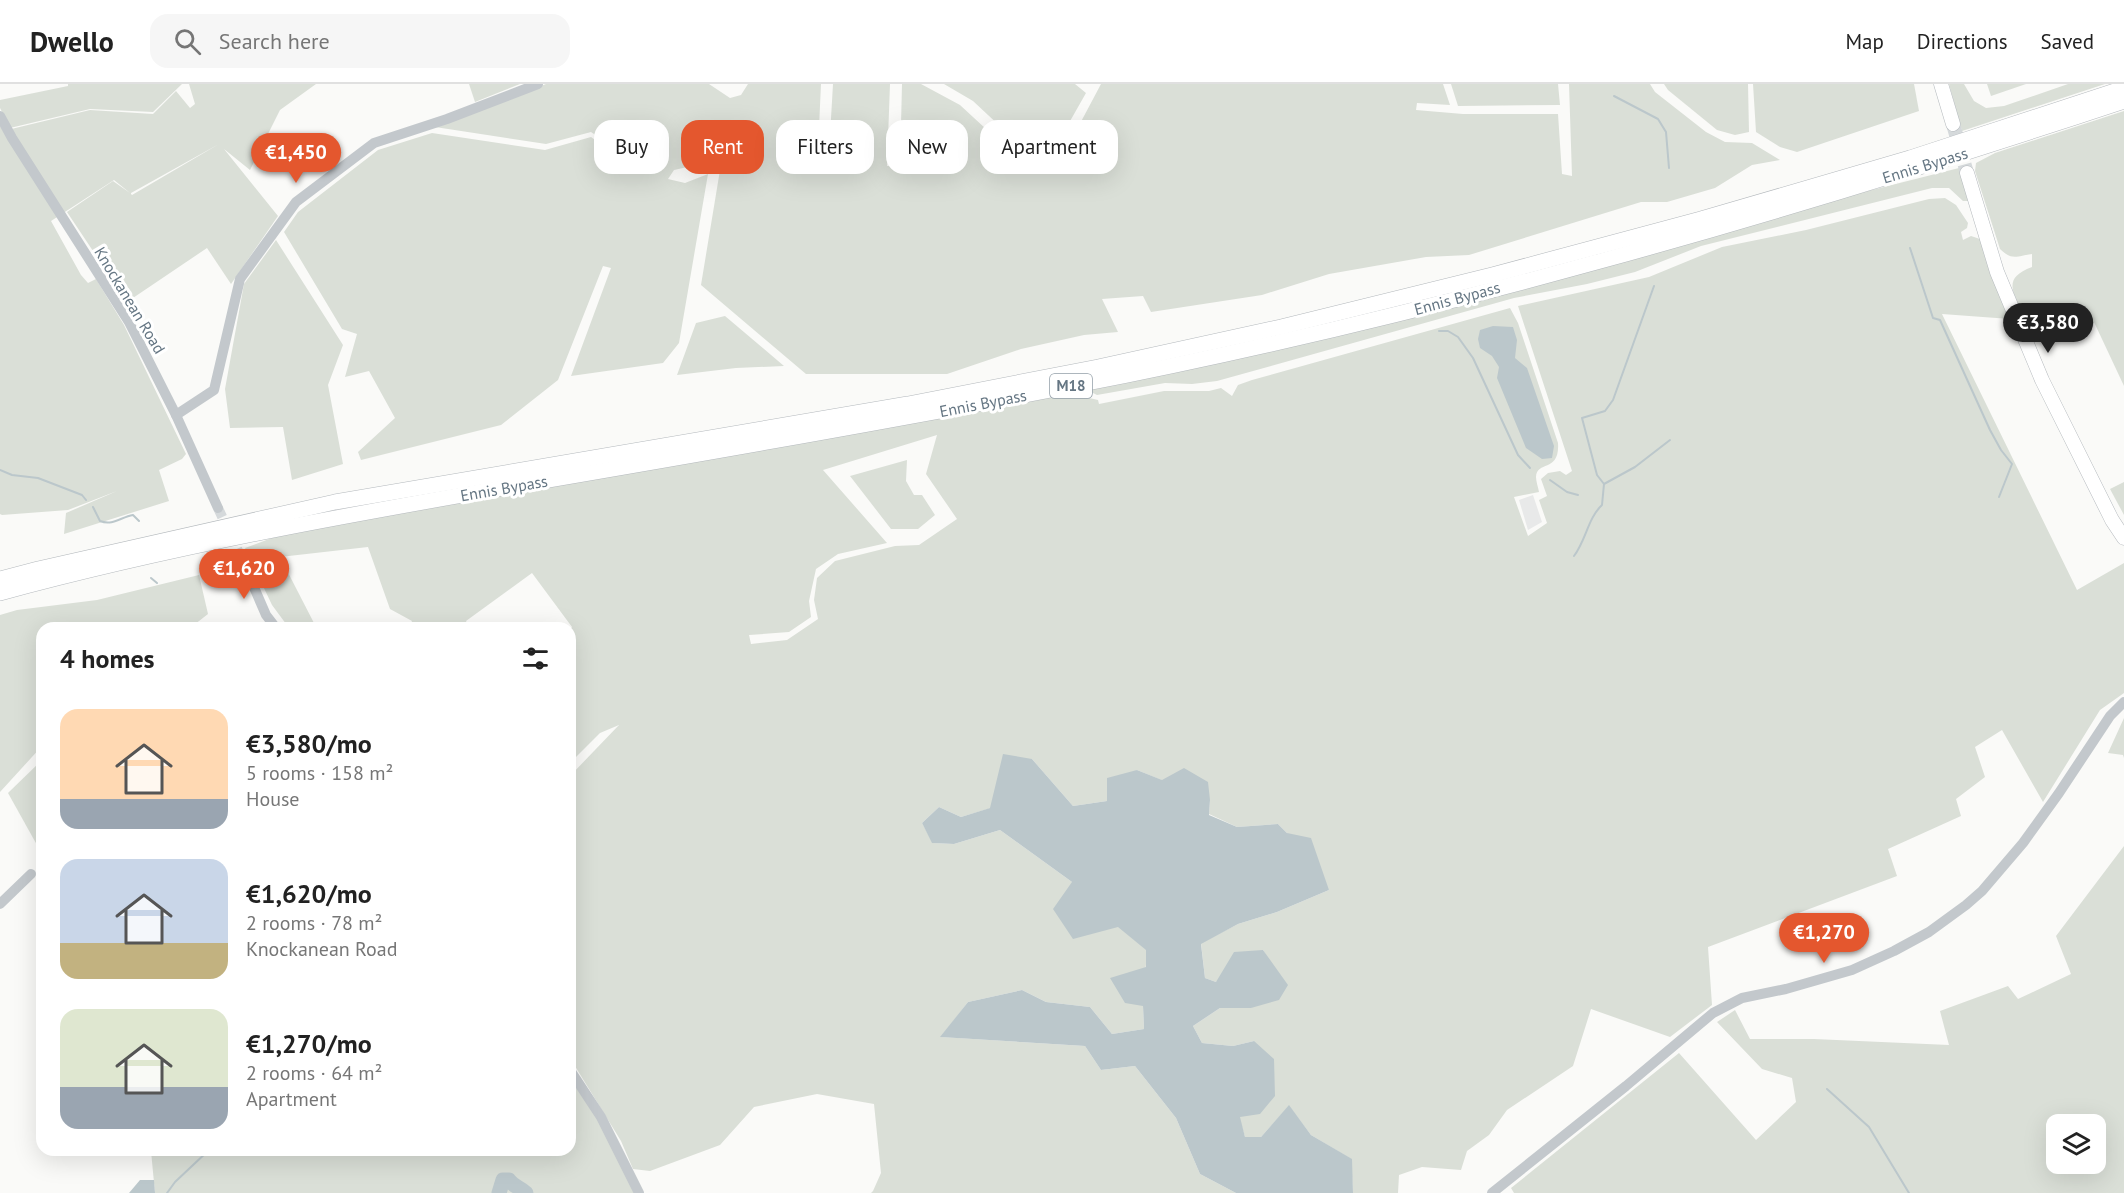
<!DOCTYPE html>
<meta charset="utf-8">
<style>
:root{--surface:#fff;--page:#f6f6f6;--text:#222;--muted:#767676;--line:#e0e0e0;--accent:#e4572e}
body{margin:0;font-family:"PT Sans",sans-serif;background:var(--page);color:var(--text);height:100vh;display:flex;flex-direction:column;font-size:22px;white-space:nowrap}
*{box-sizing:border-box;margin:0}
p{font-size:20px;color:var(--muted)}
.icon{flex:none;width:33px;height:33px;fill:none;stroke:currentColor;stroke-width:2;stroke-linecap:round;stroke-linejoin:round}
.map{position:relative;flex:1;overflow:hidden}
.side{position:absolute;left:36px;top:538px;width:540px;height:534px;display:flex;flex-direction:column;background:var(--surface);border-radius:18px;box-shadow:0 6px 24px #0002}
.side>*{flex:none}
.guide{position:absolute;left:594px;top:36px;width:570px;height:54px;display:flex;gap:12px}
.buttons{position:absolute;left:2046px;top:1030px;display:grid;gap:12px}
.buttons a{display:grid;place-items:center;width:60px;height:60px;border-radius:12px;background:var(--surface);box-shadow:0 6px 24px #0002;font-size:30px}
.price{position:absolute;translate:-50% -51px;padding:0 14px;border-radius:21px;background:var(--accent);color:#fff;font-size:20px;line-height:39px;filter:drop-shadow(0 2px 3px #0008)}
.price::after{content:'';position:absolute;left:50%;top:36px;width:18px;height:14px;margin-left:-9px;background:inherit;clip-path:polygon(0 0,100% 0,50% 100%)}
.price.selected{background:#222;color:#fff}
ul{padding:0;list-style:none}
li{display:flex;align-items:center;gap:18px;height:150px;padding:0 24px}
li span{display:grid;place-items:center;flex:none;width:168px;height:120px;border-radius:18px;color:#555}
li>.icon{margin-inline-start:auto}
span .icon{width:72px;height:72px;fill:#fffc;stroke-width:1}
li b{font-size:26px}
h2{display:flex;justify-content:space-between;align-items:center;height:72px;padding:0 24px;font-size:26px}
.tag{padding:0 21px;border-radius:18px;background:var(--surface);box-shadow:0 6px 24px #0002;font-size:21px;line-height:54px}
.tag.selected{background:var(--accent);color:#fff}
header{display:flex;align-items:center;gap:36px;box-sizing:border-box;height:84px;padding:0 30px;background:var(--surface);border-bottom:2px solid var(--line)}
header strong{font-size:28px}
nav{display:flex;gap:33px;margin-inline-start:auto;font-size:21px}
.search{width:420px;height:54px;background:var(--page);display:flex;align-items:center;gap:15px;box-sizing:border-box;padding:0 21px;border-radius:18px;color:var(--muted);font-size:22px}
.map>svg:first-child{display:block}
</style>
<header>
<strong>Dwello</strong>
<div class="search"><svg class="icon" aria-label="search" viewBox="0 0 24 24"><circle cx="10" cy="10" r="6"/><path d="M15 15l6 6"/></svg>Search here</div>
<nav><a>Map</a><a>Directions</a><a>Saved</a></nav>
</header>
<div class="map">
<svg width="2124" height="1109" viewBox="0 0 2124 1109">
<rect width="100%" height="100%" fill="#fafaf8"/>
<path fill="#e8e9e9" d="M1533 411 1542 438 1528 446 1519 416Z"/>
<g fill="#dadfd7" fill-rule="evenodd">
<path d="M68 0H182L153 28 90 25 10 44 0 24V16L68 2Z"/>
<path d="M189 0H316L280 26 250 86 224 65 278 132 231 200 207 164 127 218 67 128 113 97 130 109 114 96 51 137 81 191 88 199 96 195 124 241 186 370 182 375 159 386 169 417 64 450 66 429 117 407 68 426 2 431 0 430V42L3 47 90 26 153 30 176 7 190 24 195 20ZM219 60 132 111 131 110V109Z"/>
<path d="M469 0H520L475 18Z"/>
<path d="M546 0H709L730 14 741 11 748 0H821L817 87 828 86 833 0H890L887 82 900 81 902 0H921L960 21 1012 69 1055 55 1019 60 973 17 944 0H1075L1086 9 1061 53 1075 49 1101 0H1443L1450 21 1417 19 1416 26 1463 30H1558L1562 90 1572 92 1569 0H1650L1655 8 1706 48 1725 58 1752 59 1780 76 1752 81 1715 104 1667 118H1641L1469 171 1426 173 1329 190 1262 211 1151 228 1143 212 1102 215 1118 248 1084 251 1021 265 947 290H806L701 201 720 86 719 76 674 86 668 95 685 99 708 90 679 259 663 279 571 292 611 184 603 182 558 296 501 341 361 376 358 368 395 334 369 287 345 293 357 250 342 245 284 148 298 128 378 66 432 49 545 66 591 53 610 67 612 62 591 48 546 60 435 43Z"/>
<path d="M1451 0H1558L1560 21 1458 22Z"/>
<path d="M1664 0H1748L1749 48 1735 51 1717 46 1668 6Z"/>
<path d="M1753 0H1914L1919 27 1797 68 1780 63 1756 48Z"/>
<path d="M1949 0H1964L1974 17 1986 24 2004 22 2068 0H2105L1962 47Z"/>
<path d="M1987 0H2026L1991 12Z"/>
<path d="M2124 27V302L2094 238 2093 242 2036 237 2033 228 2023 232C2013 208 2002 194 2032 183V170C2017 172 2012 177 2000 165L1975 87 1976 79 1995 69Z"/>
<path d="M1959 84 1969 117H1963L1949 104H1932L1701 162 1635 188 1587 200 1514 214 1217 297 1192 300 1165 299 1097 311 1085 305Z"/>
<path d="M1945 114 1956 121 1968 139 1967 144 1961 148 1963 156 1971 152 1980 155 2010 235 1942 230 2077 506 2124 479V609L2100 626 2043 718 2002 646 1975 663 1985 693 1956 715 1961 732 1888 765 1897 792 1708 863 1712 921 1670 953 1591 925 1573 982 1507 1026 1489 1051 1467 1067 1461 1086 1422 1083 1399 1091 1398 1109H1353L1351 1075 1311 1051 1289 1022 1261 1053H1245L1239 1033 1254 957 1233 962 1202 959 1193 942 1220 924H1251L1272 881 1263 866 1216 898 1205 894 1201 859 1238 840 1277 828 1329 806 1287 749 1278 740 1237 743 1209 730 1210 716 1137 686 1107 717 1073 722 1032 675 991 724 961 733 939 723 922 739 933 759 954 760 1000 746 1072 798 1118 842 1147 866 1143 922 1144 945 1112 950 1090 923 1046 918 1022 906 968 918 941 953 1085 962 1101 986 1135 982 1176 1034 1200 1090 1236 1109H871L873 1107 881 1089 874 1020 817 1010 754 1023 720 1061 650 1087 633 1085 621 1057 570 974V692L619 641 600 649 570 679V546L572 543 532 489 466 537 469 544H409L412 537 390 525 368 463 280 473 315 541 312 544H289L272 521 245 464 277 452 1068 309 1098 316 1099 320 1164 307H1209L1221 304 1232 312 1238 301 1252 296 1510 224 1518 239 1558 359C1560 389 1537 376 1536 393 1536 397 1538 403 1539 408L1514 413 1528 452 1547 439 1539 416 1547 412 1541 395 1548 389 1560 387 1566 391 1572 387 1518 222 1649 193 1722 163 1806 146 1929 115ZM937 351 926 390 957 435 919 461 895 462 835 477 817 494 814 516 818 535 787 556 751 560 749 551 789 548 811 533 809 517 816 485 838 470 887 459 823 386Z"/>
<path d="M276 156 343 261 328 301 343 380 292 396 283 343 230 344 225 305 244 200Z"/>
<path d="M725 232 784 282 736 284 677 291 696 239Z"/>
<path d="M907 376 906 397 914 411H922L935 431 918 445H891L850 392Z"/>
<path d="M2124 398V431L2110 405Z"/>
<path d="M199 491 208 530 190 544H42V662L0 708V531L17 526 97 516Z"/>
<path d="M2124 634V674L2123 671 2108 669Z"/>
<path d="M42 676V770L8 709Z"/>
<path d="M2124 762V1109H1514L1511 1104 1679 969 1756 1056 1796 1018 1792 994 1762 985 1717 938 1735 926 1750 955H1814L1949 961 1940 927 2008 902 2018 915 2071 890 2056 852ZM2056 1041H2096V1080H2056Z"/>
<path d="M570 995 599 1037 634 1109H155L151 1067 570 1066Z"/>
</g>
<g fill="#bbc7cb">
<path d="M1493 242 1513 243 1517 256 1515 274 1527 284 1554 362 1552 374 1542 375 1526 364 1497 294 1499 283 1492 272 1480 264 1478 255 1480 246Z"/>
<path d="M1003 670 1032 675 1073 722 1107 717V694L1137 686 1162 696 1184 684 1208 698 1210 716 1209 731 1237 743 1278 740 1287 749 1311 754 1329 806 1277 828 1238 840 1201 860 1205 894 1216 898 1234 868 1263 866 1288 901 1279 916 1251 924H1220L1193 942 1202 959 1233 962 1254 957 1274 975 1275 1012 1260 1030 1240 1033 1245 1053H1261L1289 1021 1311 1051 1352 1075 1353 1109H1236L1200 1090 1176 1034 1135 982 1101 986 1085 962 940 953 968 918 1022 906 1046 918 1090 923 1112 950 1144 945 1143 922 1125 919 1110 894 1146 883V866L1118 843 1073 855 1053 825 1072 798 1000 746 954 760 932 759 922 739 939 723 961 733 990 724Z"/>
<path d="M140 1096H154L155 1109H129Z"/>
</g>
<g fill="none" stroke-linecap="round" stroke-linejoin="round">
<g stroke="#bbc7cb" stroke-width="2">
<path d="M1614 12 1658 35 1666 48 1669 84"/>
<path d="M1910 164 1933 234 1940 236 1990 346 2001 366 2012 380 1999 413"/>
<path d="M1439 247H1448L1458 253 1473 274 1518 371 1530 384"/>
<path d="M0 386 12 391 38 394 82 411 86 416"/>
<path d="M1550 396 1567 408 1578 411"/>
<path d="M1604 400 1635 383 1670 356"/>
<path d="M93 423 100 437C113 442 121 433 133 431L139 437"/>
<path d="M1574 472C1586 456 1588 434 1602 421L1604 400 1597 391 1582 334 1605 327 1613 316 1654 202"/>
<path d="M151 494 157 499"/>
<path d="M1827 1005 1869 1043 1909 1109"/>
<path d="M167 1109 175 1098 209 1066"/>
</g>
<path stroke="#bbc7cb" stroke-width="15" d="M499 1109 503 1096H509C514 1103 520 1103 526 1109"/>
<path stroke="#d5d9db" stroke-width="10" stroke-dasharray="10 5" stroke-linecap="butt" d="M218 424 240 471"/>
<path stroke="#d5d9db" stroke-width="14" stroke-dasharray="14 7" stroke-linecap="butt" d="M1953 40 1967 89"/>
<defs>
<g id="major">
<path d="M1941 0 1953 40"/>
<path d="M1967 89 1997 188 2042 296 2112 436 2124 454"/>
</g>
<g id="highway">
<path d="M0 495 38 485 335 418 908 320 1098 283 1281 243 1492 191 1701 135 1910 74 2124 4"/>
<path d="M0 509C180 460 364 428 548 396 724 366 901 335 1077 301 1431 232 1781 131 2124 17"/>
</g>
</defs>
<use href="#major" stroke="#b5babe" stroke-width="15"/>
<use href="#highway" stroke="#b4b9bd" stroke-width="16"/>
<g stroke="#c3c8cc" stroke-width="10">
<path d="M0 32 12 54 129 238 176 331 218 424"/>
<path d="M176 331 214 306 240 195 296 118 374 59 447 35 538 0"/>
<path d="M240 471 266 531 276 544"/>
<path d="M0 820 31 790"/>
<path d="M570 986 601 1033 639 1109"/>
<path d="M1492 1109 1626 1002 1713 929 1742 914 1786 905 1852 886 1894 867 1929 848 1966 821 1982 807 2023 759 2059 709 2110 632 2124 618"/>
</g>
<use href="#major" stroke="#fff" stroke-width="14"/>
<use href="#highway" stroke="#fff" stroke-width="15"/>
</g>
<g text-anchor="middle" stroke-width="6" stroke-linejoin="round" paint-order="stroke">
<rect fill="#fff" stroke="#939fa8" stroke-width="1.5" x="1050" y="290" width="42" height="24" rx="4.5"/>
<g font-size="15" font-weight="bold" fill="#657683">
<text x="1071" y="307">M18</text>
</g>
<g font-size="16" fill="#657683" stroke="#fff">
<text transform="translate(1925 81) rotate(-17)" y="6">Ennis Bypass</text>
<text transform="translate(1457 214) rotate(-15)" y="6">Ennis Bypass</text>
<text transform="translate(130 216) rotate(59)" y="6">Knockanean Road</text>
<text transform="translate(983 319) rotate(-11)" y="6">Ennis Bypass</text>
<text transform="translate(504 404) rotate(-10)" y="6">Ennis Bypass</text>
</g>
</g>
</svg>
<div class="buttons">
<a><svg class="icon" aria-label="layers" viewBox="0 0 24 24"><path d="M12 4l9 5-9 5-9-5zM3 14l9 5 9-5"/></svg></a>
</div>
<b class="price" style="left:296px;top:100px">€1,450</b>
<b class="price selected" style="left:2048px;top:270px">€3,580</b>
<b class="price" style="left:244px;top:516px">€1,620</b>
<b class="price" style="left:1824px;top:880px">€1,270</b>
<div class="guide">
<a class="tag">Buy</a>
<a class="tag selected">Rent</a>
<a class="tag">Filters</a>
<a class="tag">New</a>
<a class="tag">Apartment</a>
</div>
<section class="side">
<h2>4 homes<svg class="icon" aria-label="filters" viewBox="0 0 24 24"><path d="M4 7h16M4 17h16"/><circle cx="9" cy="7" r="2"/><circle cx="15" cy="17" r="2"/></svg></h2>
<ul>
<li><span style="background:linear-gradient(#ffd9b3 75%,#9aa5b1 0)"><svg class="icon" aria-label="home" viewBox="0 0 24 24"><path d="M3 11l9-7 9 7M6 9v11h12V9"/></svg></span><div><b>€3,580/mo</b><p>5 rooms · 158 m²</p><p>House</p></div></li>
<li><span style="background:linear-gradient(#c9d6e8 70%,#c2b280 0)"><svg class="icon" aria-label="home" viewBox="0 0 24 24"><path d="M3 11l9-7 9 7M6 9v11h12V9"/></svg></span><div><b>€1,620/mo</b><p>2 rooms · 78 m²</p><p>Knockanean Road</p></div></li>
<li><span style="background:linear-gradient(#dfe7d0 65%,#9aa5b1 0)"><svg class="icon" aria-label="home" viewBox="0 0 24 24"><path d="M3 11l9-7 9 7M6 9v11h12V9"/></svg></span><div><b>€1,270/mo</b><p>2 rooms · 64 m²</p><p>Apartment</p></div></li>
</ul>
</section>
</div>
